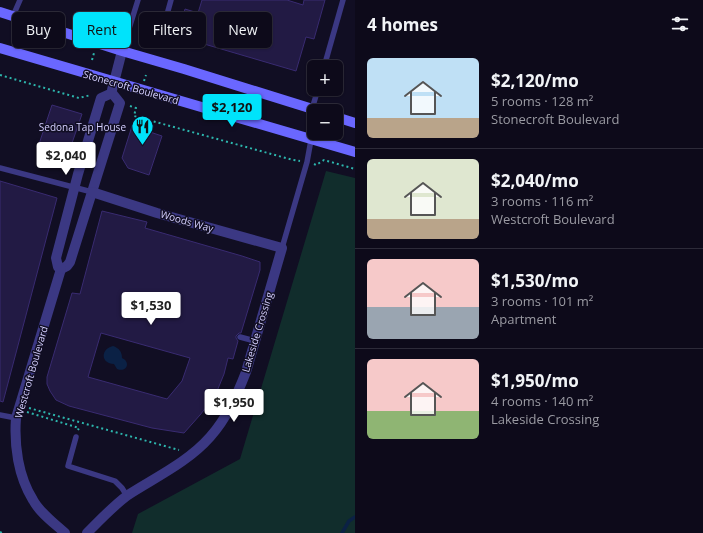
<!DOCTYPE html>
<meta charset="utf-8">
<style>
:root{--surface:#0d0a1a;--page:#161323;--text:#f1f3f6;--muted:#9a9aa2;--line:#2d2b39;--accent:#00e3fb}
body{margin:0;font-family:"Open Sans",sans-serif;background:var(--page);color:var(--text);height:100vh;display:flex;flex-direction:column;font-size:15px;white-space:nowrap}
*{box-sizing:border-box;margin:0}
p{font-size:13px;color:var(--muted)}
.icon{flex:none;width:22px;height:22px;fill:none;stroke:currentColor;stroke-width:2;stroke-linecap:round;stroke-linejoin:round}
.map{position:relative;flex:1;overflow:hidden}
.details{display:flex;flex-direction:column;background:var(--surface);width:348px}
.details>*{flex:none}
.banner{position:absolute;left:12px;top:12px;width:283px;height:36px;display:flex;gap:8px}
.controls{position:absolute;left:307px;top:60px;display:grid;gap:8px}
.controls a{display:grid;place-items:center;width:36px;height:36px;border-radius:6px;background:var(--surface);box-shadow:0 1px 3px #0004,0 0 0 1px var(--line);font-size:20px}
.price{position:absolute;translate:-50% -34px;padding:0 9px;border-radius:4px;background:#fff;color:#222;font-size:13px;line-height:26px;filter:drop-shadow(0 1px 2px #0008)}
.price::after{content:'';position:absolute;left:50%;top:24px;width:12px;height:9px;margin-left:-6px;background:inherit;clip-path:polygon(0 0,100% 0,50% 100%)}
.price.selected{background:var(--accent);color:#111}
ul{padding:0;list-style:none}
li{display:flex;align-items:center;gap:12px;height:100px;padding:0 12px}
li+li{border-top:1px solid var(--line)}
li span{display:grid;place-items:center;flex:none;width:112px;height:80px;border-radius:6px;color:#555}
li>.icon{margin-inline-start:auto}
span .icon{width:48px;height:48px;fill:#fffc;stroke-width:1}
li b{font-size:17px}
h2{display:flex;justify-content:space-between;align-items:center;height:48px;padding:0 12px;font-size:17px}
.chip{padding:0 14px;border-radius:6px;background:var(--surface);box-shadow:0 1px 3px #0004,0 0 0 1px var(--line);font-size:14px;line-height:36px}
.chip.selected{background:var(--accent);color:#111}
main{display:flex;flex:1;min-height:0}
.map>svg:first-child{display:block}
</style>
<main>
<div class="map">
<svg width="355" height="533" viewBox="0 0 355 533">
<rect width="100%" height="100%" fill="#110e23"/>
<path fill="#112d2c" d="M326 171 355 178V533H132L138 514 240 459Z"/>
<path fill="#0b2145" d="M113 346C119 348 122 352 122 358 131 362 127 373 117 369L114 364C101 364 100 349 113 346Z"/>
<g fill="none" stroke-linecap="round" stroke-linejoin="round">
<path stroke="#0b2145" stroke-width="3.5" d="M342 533 349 521 355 517"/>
</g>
<g fill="#221a44" stroke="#392b71" fill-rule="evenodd">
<path d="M202 0H287L303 5 304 0H325L314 39 306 37 296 71 177 36 185 9 198 13Z"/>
<path d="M52 105 82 114 71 146 61 151 39 144Z"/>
<path d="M132 126 162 136 149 175 128 168 122 158Z"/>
<path d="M0 181 57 198 3 402 0 401Z"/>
<path d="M102 211 147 222 145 228 242 256 260 262V270L241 333H239L236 336V338L238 341 233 359 228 358 224 374 215 396 200 415 184 433 152 428 69 406 56 400 50 391 47 384V377L72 293 80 294ZM101 333 190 358 182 381 167 399 88 377Z"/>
</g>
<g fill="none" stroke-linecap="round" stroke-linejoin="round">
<g stroke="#2db6ad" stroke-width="2" stroke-dasharray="2 3" stroke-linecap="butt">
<path d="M92 60 94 53"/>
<path d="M0 75 79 98 91 95"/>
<path d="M144 81 146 75"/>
<path d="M130 106 136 108 134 116 293 160 300 161"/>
<path d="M314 164 316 165 324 160 355 169"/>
<path d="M29 408 179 450"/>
<path d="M27 412 79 428 78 430"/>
<path d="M0 532 2 533"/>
</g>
<g stroke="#3b3883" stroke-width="5.5">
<path d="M13 16 20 0"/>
<path d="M166 18 171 0"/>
<path d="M122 51 138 0"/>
<path d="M324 67 343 0"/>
<path d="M312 109 318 89"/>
<path d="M0 168 92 192"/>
<path d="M282 248 307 162 311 140"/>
<path d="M240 337 255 341"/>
<path d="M0 415 16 418"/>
<path d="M76 437 68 466 115 481 122 488 127 496"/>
</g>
<g stroke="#3b3883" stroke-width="10">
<path d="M112 90 122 51"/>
<path d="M61 269 16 418C14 445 18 476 33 500 40 513 54 523 65 533"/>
<path d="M61 269 67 266 70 262 120 103 112 93"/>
<path d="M61 269 58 267 56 258 78 174 101 98 112 93"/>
<path d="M87 533C100 520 113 506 128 495 156 477 188 462 210 437 227 418 237 395 246 372L282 248 157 213 92 192"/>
</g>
<g stroke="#6a67ff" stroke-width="10">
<path d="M0 12 122 51 184 69 319 111"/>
<path d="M0 48 355 152"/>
<path d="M336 117 355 123"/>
</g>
</g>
<defs>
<symbol id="restaurant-pin" viewBox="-11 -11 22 30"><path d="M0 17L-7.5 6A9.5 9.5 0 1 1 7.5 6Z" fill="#00e3fb" stroke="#110e23"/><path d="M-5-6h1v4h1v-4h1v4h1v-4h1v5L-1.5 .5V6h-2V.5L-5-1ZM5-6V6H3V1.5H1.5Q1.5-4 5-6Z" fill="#111"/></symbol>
</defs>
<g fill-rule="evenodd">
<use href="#restaurant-pin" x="130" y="114" width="25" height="34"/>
</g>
<g text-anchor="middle" stroke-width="3" stroke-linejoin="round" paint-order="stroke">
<g font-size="10" fill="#d5d0ff" stroke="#110e23">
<text transform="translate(131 87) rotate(16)" y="4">Stonecroft Boulevard</text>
<text transform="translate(187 221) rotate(16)" y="4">Woods Way</text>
<text transform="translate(257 332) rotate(-73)" y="4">Lakeside Crossing</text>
<text transform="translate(31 372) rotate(-74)" y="4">Westcroft Boulevard</text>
</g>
<g font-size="10" fill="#d5d0ff" stroke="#110e23" text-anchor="end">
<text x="126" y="131">Sedona Tap House</text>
</g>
</g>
</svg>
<div class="controls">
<a>+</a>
<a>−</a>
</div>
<b class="price selected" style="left:232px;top:128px">$2,120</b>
<b class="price" style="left:66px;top:176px">$2,040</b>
<b class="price" style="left:151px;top:326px">$1,530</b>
<b class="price" style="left:234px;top:423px">$1,950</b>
<div class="banner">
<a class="chip">Buy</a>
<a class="chip selected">Rent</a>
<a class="chip">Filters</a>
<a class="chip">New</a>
</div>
</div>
<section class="details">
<h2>4 homes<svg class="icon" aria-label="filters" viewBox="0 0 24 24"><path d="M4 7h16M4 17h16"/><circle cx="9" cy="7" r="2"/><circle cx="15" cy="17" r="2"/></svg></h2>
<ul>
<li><span style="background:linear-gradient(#bfe0f5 75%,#b9a48a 0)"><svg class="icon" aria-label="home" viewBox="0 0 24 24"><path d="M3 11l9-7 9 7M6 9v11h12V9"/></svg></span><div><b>$2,120/mo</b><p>5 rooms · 128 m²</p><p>Stonecroft Boulevard</p></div></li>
<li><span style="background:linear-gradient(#dfe7d0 75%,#b9a48a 0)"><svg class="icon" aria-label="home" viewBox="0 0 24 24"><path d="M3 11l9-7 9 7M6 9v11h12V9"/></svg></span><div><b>$2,040/mo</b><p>3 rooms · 116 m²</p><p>Westcroft Boulevard</p></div></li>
<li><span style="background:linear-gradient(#f6c9c9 60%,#9aa5b1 0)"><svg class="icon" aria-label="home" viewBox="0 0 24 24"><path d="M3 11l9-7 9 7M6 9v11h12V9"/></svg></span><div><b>$1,530/mo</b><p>3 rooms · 101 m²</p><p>Apartment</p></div></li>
<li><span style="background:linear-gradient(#f6c9c9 65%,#8fb573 0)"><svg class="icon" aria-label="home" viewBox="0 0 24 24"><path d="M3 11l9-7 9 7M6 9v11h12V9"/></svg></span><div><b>$1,950/mo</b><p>4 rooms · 140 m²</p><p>Lakeside Crossing</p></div></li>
</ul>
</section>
</main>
